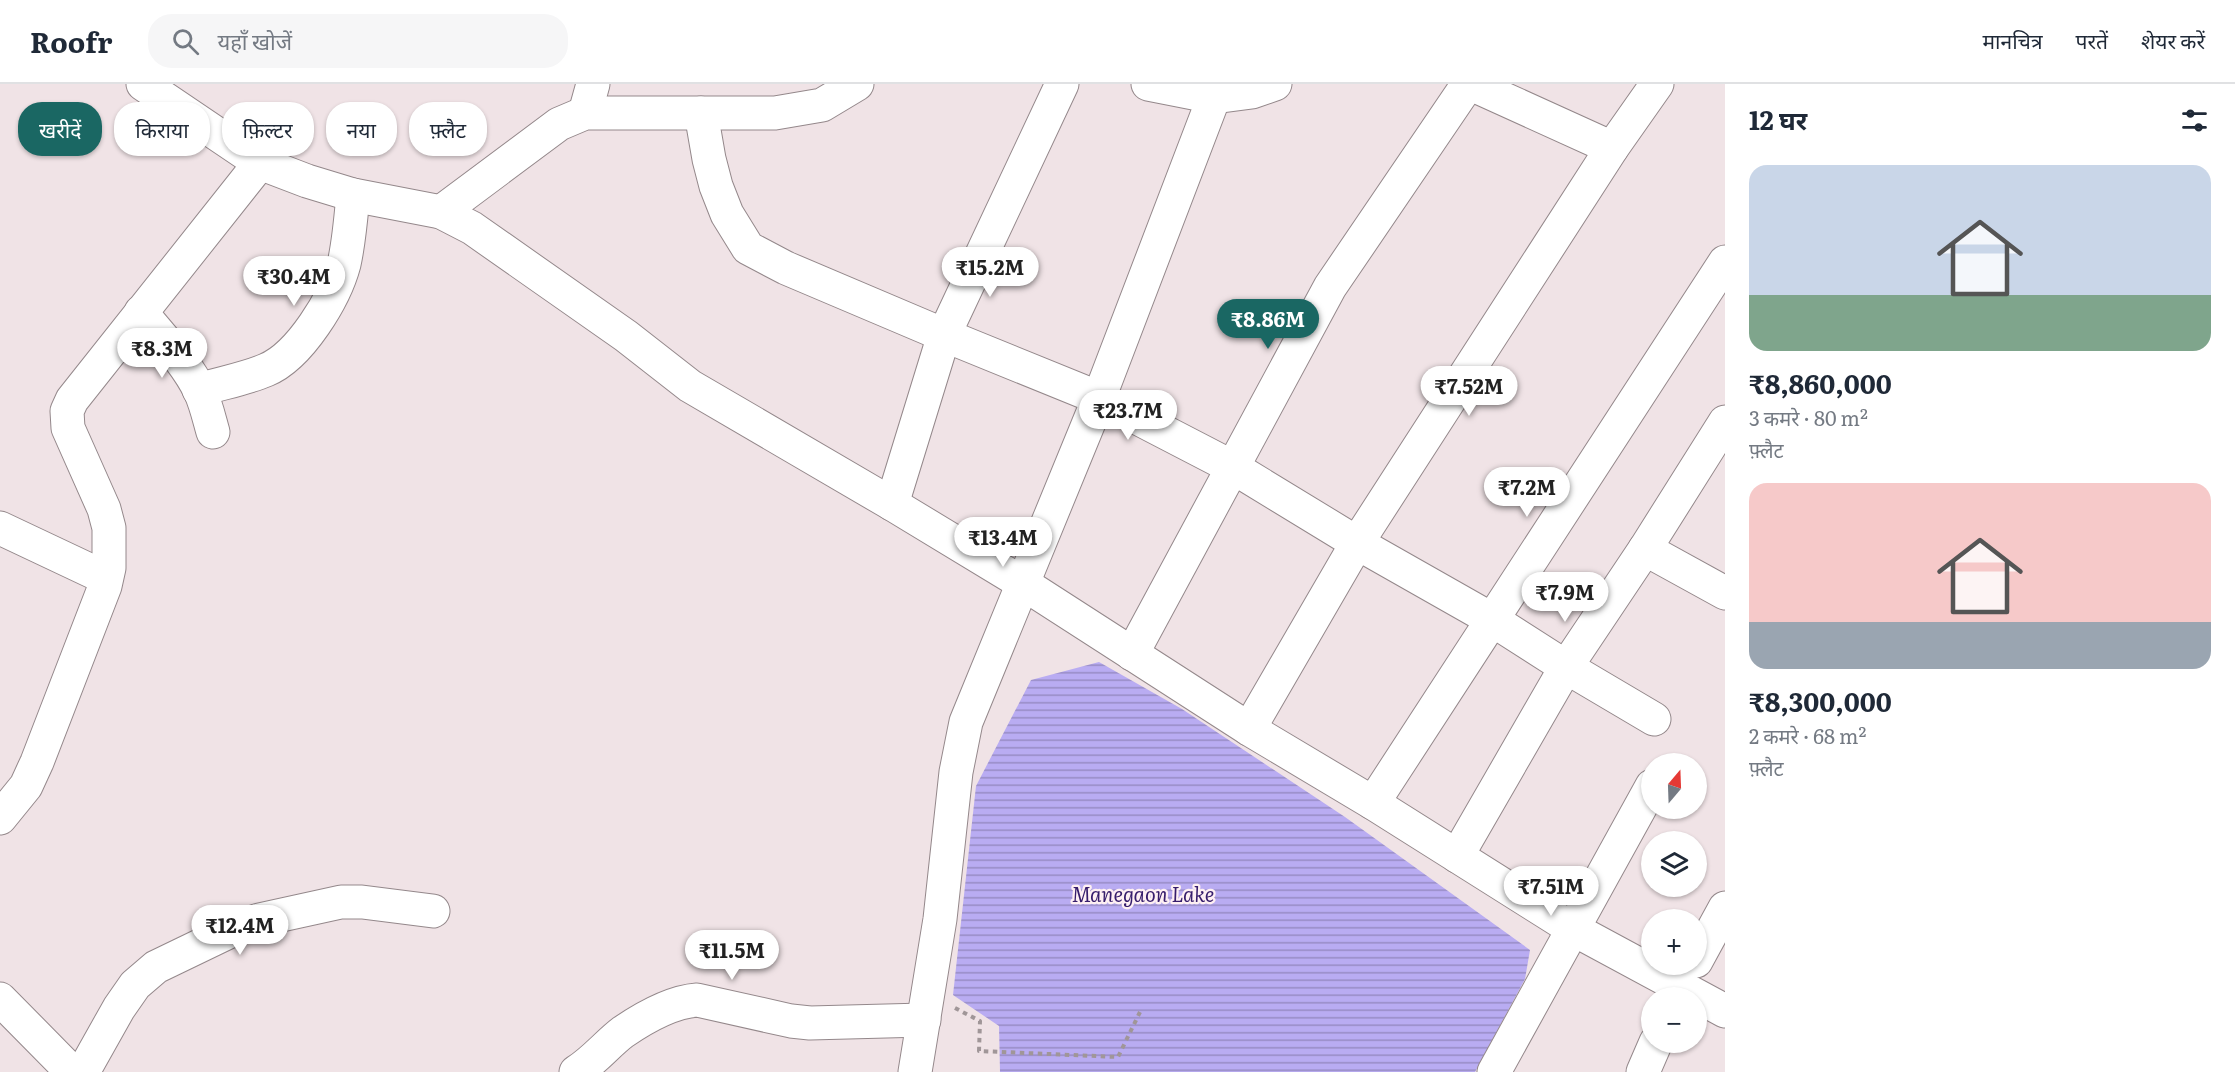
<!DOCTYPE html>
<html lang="hi">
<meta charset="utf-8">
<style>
:root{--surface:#fff;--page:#f6f6f7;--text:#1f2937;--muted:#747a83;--line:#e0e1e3;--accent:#1a6763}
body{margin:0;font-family:Literata,"Noto Sans Devanagari",serif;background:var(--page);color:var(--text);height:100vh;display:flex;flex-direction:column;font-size:22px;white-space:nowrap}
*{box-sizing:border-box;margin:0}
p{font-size:20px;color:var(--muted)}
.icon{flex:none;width:33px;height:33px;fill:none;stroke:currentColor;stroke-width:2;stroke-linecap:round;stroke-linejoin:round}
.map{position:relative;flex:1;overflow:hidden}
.side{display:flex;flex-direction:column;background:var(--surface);width:510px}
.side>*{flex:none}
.hud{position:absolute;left:18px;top:18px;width:570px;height:54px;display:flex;gap:12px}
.needle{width:39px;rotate:19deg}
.tools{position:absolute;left:1641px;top:669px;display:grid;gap:12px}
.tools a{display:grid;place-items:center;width:66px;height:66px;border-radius:50%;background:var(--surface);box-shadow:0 2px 4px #0004;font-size:30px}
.price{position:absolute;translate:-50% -51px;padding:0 14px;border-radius:21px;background:#fff;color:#222;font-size:20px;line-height:39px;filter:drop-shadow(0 2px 3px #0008)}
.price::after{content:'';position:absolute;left:50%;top:36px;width:18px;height:14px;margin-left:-9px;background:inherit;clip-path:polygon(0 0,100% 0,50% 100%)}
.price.active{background:var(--accent);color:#fff}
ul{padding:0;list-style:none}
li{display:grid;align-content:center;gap:12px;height:318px;padding:0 24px}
li span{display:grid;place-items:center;height:186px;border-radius:18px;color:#555}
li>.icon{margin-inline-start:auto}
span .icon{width:108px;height:108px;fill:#fffc;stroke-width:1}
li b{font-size:26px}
h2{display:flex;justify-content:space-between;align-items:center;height:72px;padding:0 24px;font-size:26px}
.tag{padding:0 21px;border-radius:24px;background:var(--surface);box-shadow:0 2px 4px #0004;font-size:21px;line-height:54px}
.tag.active{background:var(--accent);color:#fff}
header{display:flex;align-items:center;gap:36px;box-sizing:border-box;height:84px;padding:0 30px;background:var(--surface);border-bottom:2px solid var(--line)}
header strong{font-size:28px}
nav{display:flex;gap:33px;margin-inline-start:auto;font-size:21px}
.search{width:420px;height:54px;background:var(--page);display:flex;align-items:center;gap:15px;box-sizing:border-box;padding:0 21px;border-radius:24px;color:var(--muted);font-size:22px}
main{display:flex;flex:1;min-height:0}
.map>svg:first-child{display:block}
</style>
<header>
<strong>Roofr</strong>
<div class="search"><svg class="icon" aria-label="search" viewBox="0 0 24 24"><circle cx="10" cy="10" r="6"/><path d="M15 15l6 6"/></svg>यहाँ खोजें</div>
<nav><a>मानचित्र</a><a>परतें</a><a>शेयर करें</a></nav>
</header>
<main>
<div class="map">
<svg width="1725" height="988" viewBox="0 0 1725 988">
<defs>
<pattern id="water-rules" width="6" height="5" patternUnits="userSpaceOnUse" patternTransform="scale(1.5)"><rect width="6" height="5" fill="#b9acf2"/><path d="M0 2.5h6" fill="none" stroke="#978cc4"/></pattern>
</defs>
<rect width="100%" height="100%" fill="#f0e3e6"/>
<path fill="url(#water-rules)" d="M1099 578 1182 625 1345 733 1530 866 1525 895 1475 988H1000L999 942 953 911 976 702 1031 596Z"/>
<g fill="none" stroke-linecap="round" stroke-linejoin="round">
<defs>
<g id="minor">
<path d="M143 0 260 79 307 97 353 111 441 128 472 144 626 252 690 302 892 420 1024 500 1249 645 1373 719 1573 845 1725 927"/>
<path d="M1148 0 1214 13 1252 8 1275 0"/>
<path d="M1471 0 1612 64"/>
<path d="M585 29 593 0"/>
<path d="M701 29 709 75 716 102 727 130 748 164 786 184 944 251 1099 314 1234 384 1357 459 1491 535 1566 583 1654 635"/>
<path d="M441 128 559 40 585 29H775L822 21 857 0"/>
<path d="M141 228C161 253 186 278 200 307 206 320 209 334 213 348"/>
<path d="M199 306C221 299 245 295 266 286 300 272 335 214 344 180 349 158 351 133 353 111"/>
<path d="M892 420 944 251 1062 0"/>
<path d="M0 444 106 494"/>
<path d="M1645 465 1725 509"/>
<path d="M1132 570 1330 203 1468 0"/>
<path d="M1249 645 1357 459 1612 64 1657 0"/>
<path d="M1373 719 1725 178"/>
<path d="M0 734 26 702 37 678 105 502 109 484V444L104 425 68 344 67 327 72 316 260 79"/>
<path d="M1457 772 1566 583 1645 465 1725 338"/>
<path d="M1696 877 1725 824"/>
<path d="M0 915 72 988"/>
<path d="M83 988 119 924 135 901 156 883 241 842 259 836 341 818H362L433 827"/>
<path d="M576 988C594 977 607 960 623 948 645 933 671 918 697 916L791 937 810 939 924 936"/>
<path d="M915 988 940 835 956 688 966 638 1099 314 1214 13"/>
<path d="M1494 988 1652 702"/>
<path d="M1643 988 1656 958"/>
</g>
</defs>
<use href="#minor" stroke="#94888b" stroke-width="35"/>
<path stroke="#a09698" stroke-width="4" stroke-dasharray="4.5 4.5" stroke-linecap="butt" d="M955 924 980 937 979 967 1118 973 1140 928"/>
<use href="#minor" stroke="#fff" stroke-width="33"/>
</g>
<g text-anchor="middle" stroke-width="4.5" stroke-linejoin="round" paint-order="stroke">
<g font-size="20" font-style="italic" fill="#361d6c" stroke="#fef0f3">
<text x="1143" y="818">Manegaon Lake</text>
</g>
</g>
</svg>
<div class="tools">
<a><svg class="needle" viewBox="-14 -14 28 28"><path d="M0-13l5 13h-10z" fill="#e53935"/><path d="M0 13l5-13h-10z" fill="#747a83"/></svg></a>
<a><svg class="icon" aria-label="layers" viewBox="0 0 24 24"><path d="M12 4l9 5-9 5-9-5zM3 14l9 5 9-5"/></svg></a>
<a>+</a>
<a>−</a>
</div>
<b class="price" style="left:990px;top:214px">₹15.2M</b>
<b class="price" style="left:294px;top:223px">₹30.4M</b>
<b class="price active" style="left:1268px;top:266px">₹8.86M</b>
<b class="price" style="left:162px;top:295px">₹8.3M</b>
<b class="price" style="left:1469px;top:333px">₹7.52M</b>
<b class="price" style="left:1128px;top:357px">₹23.7M</b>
<b class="price" style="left:1527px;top:434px">₹7.2M</b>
<b class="price" style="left:1003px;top:484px">₹13.4M</b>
<b class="price" style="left:1565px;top:539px">₹7.9M</b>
<b class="price" style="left:1551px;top:833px">₹7.51M</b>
<b class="price" style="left:240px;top:872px">₹12.4M</b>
<b class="price" style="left:732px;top:897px">₹11.5M</b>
<div class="hud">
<a class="tag active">खरीदें</a>
<a class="tag">किराया</a>
<a class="tag">फ़िल्टर</a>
<a class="tag">नया</a>
<a class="tag">फ़्लैट</a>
</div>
</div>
<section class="side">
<h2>12 घर<svg class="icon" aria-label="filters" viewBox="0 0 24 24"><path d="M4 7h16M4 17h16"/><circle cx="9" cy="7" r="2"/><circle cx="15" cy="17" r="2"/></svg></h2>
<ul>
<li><span style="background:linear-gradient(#c9d6e8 70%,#7fa58c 0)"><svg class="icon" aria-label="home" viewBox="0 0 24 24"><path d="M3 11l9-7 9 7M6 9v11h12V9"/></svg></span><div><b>₹8,860,000</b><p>3 कमरे · 80 m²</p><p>फ़्लैट</p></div></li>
<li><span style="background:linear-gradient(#f6c9c9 75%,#9aa5b1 0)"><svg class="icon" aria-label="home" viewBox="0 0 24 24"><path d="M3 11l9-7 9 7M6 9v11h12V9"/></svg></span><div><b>₹8,300,000</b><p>2 कमरे · 68 m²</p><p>फ़्लैट</p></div></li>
</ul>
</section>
</main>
